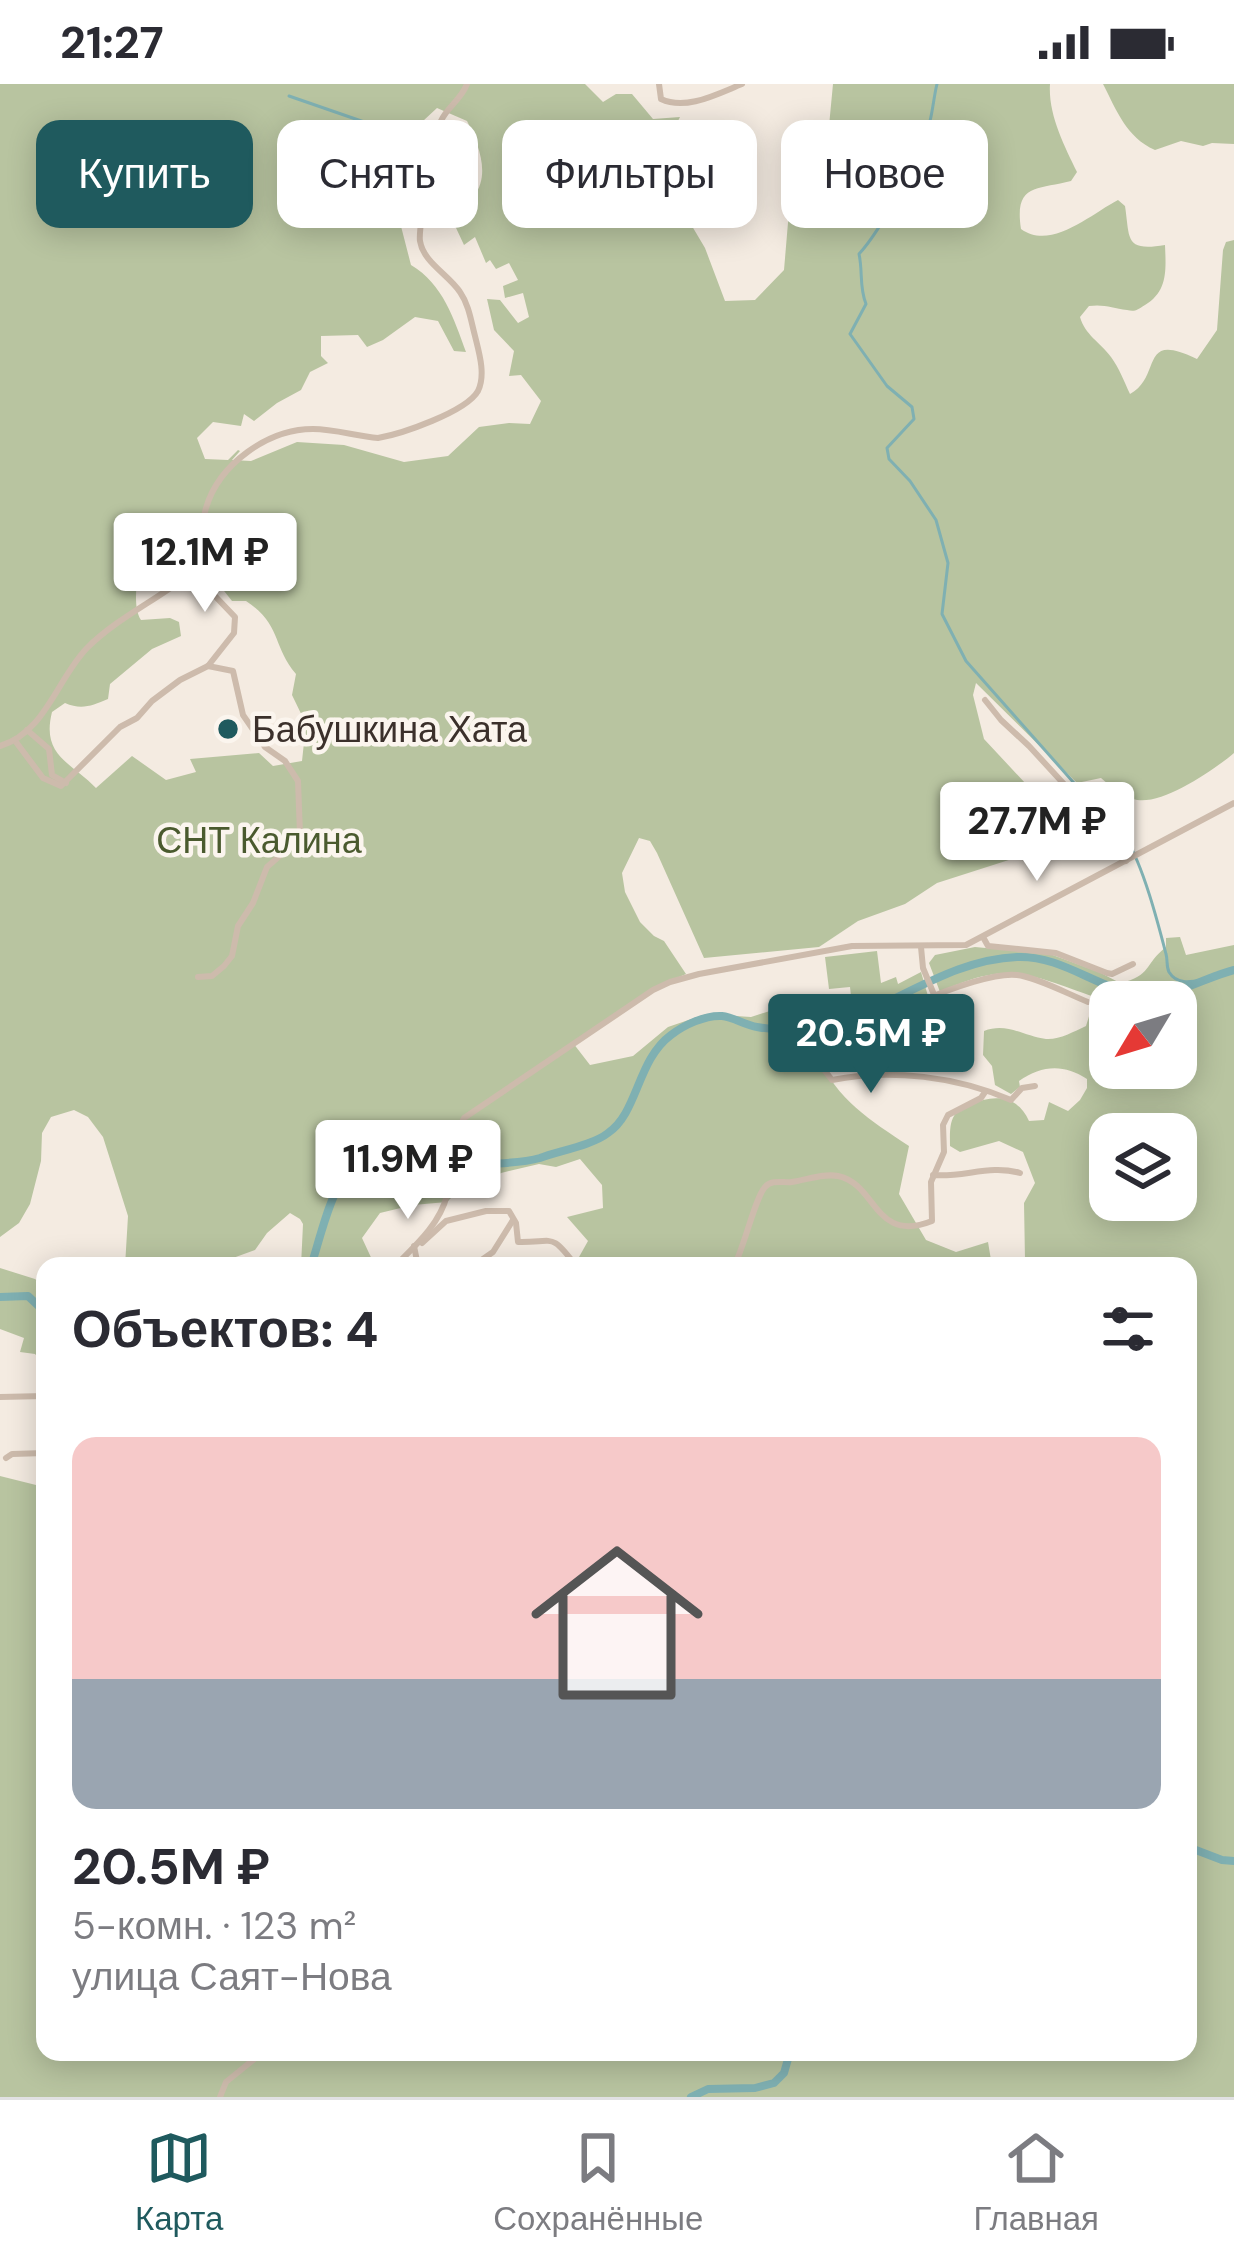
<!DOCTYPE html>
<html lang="ru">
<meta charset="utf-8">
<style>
:root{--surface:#fff;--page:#f2f2f3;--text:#2b2b33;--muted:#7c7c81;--line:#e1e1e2;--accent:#1f5a5e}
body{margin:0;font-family:"DM Sans",sans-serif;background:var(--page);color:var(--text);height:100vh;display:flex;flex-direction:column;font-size:45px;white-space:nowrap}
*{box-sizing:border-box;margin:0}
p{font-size:39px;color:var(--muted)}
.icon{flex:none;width:66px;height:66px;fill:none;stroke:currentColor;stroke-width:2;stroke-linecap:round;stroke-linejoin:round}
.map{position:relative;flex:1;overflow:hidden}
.panel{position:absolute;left:36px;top:1173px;width:1161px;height:804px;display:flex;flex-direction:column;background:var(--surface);border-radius:24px;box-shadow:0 6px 30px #0003}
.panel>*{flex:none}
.top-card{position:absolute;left:36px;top:36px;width:1164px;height:108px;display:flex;gap:24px}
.needle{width:78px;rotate:232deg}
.buttons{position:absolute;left:1089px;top:897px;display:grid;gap:24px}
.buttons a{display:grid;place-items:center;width:108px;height:108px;border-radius:24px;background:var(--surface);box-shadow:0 6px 30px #0003;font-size:60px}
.price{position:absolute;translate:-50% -102px;padding:0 27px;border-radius:12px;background:#fff;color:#222;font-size:39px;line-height:78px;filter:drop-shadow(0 3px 6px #0008)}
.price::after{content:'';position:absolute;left:50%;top:72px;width:36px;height:27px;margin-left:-18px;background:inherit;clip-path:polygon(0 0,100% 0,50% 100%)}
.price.current{background:var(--accent);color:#fff}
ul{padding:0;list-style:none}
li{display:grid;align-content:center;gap:24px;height:636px;padding:0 36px}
li span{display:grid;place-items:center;height:372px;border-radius:24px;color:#555}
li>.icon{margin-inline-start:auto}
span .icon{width:216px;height:216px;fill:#fffc;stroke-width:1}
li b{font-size:51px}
h2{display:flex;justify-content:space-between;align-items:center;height:144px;padding:0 36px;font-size:51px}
.chip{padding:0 42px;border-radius:24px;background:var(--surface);box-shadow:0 6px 30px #0003;font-size:42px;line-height:108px}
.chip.current{background:var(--accent);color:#fff}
.status{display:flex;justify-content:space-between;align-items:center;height:84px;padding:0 60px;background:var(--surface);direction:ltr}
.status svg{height:33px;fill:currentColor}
.tab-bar{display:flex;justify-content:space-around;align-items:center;height:168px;border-top:3px solid var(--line);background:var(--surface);font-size:33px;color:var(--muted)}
.tab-bar a{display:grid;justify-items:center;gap:6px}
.tab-bar .current{color:var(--accent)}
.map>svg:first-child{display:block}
</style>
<div class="status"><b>21:27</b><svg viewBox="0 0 49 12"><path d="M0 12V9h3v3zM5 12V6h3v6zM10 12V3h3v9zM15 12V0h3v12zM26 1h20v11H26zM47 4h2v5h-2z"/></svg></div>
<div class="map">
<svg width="1234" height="2013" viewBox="0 0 1234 2013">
<rect width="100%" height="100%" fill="#f4ebe1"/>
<g fill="#b8c4a0" fill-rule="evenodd">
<path d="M0 0H585L603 18 616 10H632L653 35 680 33 658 77 673 110 705 164 725 217 755 216 784 186 789 127 782 92 827 63 833 0H1050C1048 30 1064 61 1077 88L1071 97C1037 106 1014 99 1021 145 1051 167 1091 130 1118 116L1125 122C1130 154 1124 168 1165 161 1166 186 1168 207 1145 221 1137 226 1135 228 1127 226 1113 224 1104 220 1089 222L1080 233C1085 251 1100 258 1111 273 1119 284 1124 297 1130 310 1163 292 1138 246 1197 275L1217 246 1223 166 1226 158 1234 156V669C1214 686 1159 724 1133 715 1121 711 1110 702 1101 694L1077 699 976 599 973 611 984 655 1067 744 1015 774 937 799 905 820 858 837 819 863 704 874 657 769 650 757 639 754 622 789 625 808 640 838 654 852 664 857 686 890 654 904 573 959 590 981 633 972 668 943 706 930 751 933 817 912H851L850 903 829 905 825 873 877 867 881 899 896 893 898 900 921 888 928 912 844 952 818 972C837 1016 870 1036 909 1062L899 1110 926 1156 956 1168 988 1158 992 1182H583L579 1173 588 1157 567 1133 603 1124 602 1101 580 1075 556 1083 539 1080 501 1089 489 1097 466 1099 447 1118 413 1121 380 1129 362 1154 375 1182H301L303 1140 300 1135 290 1129 267 1149 255 1166 211 1182H125L128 1132 103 1053 88 1033 74 1026 51 1033 42 1049 41 1077 30 1120 19 1139 0 1153ZM437 24 467 37C478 59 491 90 474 112 468 119 457 126 450 131L464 161 475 153 486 179 490 176 496 185 509 179 518 196 503 202 505 214 523 209 529 233 518 239 500 216 487 215 494 246 514 267 509 292 521 291 541 317 530 340 509 339 479 343 448 372 404 378 344 361 297 358 251 377 232 376 240 367 238 366 228 376 205 375 197 354 213 338 241 342 244 330 254 337 277 319 301 306 310 288 328 279 321 272V252L358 251 367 263 383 256 415 233 438 237 454 267 466 268C454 235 443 200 411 181L395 119 409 50ZM179 463 191 465 232 517H246C282 541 272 562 296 590L292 611 306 640 302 677 273 682 259 669 190 675 196 688 166 696 132 672 96 704C71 678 41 672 52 628L65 619C81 626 92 622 108 615L110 600 152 565 181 552 179 538 170 534 141 536C133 524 137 503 137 489 150 475 160 467 179 463Z"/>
<path d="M1103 0H1234V60L1212 59 1203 62 1181 57 1155 66C1126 53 1117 27 1103 0Z"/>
<path d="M1180 853 1186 871 1234 861V2013H0V1392L40 1402 45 1406V1968H1188V1182H1007L1025 1176 1024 1119 1035 1099 1023 1068 999 1057 960 1068 950 1062C950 1053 949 1040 954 1032 957 1026 964 1023 970 1021 993 1010 1018 1011 1029 1037L1044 1036 1049 1018 1068 1027 1080 1016 1087 1004V995C1064 980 1042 981 1019 997L1020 1003 1011 1010 995 1001 992 982 983 971 984 947C1007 938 1023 952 1046 955 1059 956 1073 948 1086 942L1095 913C1028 890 1009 876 940 908L929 879 935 871 975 863 1050 870 1099 888 1120 899C1152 892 1144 880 1166 863V854ZM1110 918H1176V984H1110ZM1110 1050H1176V1116H1110Z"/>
<path d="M0 1184 35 1195 45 1203V1282L35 1270 20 1268 24 1254 0 1245Z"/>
</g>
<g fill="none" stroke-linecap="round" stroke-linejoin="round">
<g stroke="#7fb0b2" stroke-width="3">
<path d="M937 0C934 12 933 25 930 37 922 70 882 145 859 170 863 188 859 203 866 220L850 250 887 302 912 323 914 335 887 364 889 375 910 397 936 436 948 479 942 530 966 577 1082 708C1095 716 1097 726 1106 736 1113 745 1121 745 1126 755 1143 781 1158 839 1166 870 1168 877 1166 882 1169 888 1177 901 1191 898 1203 896"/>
<path d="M289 12 370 40 400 43"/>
</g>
<g stroke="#7fb0b2" stroke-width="8">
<path d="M311 1182C317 1165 331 1106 343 1098 360 1088 379 1098 397 1097 425 1096 443 1086 468 1082 492 1078 516 1081 540 1074 559 1067 593 1061 608 1049 638 1029 637 976 671 951 684 941 705 931 722 932 733 933 745 941 757 943 774 946 793 947 811 944 881 935 940 876 1017 873 1065 871 1103 910 1147 911 1177 912 1206 893 1234 886"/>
<path d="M0 1213 28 1212 45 1228"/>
<path d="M1188 1763 1222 1776 1234 1777"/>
<path d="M691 2013 708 2005 755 2004 774 1999 784 1989 790 1968"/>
</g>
<g stroke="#cdbbac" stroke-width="6">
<path d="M659 0 661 15C686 27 717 10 742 0"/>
<path d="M985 616 1001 636 1029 662 1108 748 1126 777"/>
<path d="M27 646 49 665 52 691 66 699"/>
<path d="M16 658 43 694 61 702 120 643 137 634 152 617 180 596 208 582 234 549 235 533 214 511 202 479"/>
<path d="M0 662C45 649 57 595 87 564 121 530 167 512 202 479 209 461 200 442 206 424 219 380 268 345 313 345 334 345 356 352 378 354 401 350 466 328 478 307 486 291 479 268 475 252 471 237 469 221 460 208 449 191 423 178 420 157 418 145 435 51 441 37 447 23 461 16 467 0"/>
<path d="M983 853 988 862 1056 869 1107 889 1112 890 1133 880"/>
<path d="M921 863 923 884 935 913"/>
<path d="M198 893 212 892 224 882 232 872 238 842 253 819 267 783 291 762 300 750 298 697 285 677 265 663 243 631 233 587 208 582"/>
<path d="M1035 1002 1022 1004 1011 1016C958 993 891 984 832 996L819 979 818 974C849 946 977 886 1017 891 1036 893 1068 910 1088 918"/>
<path d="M933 1091C963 1094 990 1080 1020 1089"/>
<path d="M422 1159 446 1137 486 1127H509L516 1139 518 1158C554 1159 550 1147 576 1182"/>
<path d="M414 1162 418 1182"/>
<path d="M395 1182C415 1162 440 1140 447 1111 453 1085 450 1058 464 1034L653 906 670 898 699 890 852 862 966 861 1234 719"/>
<path d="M473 1182 493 1168 513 1136"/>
<path d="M734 1182C744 1164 755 1114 765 1103 772 1095 783 1099 792 1098 807 1096 823 1089 838 1092 877 1100 874 1160 932 1137L931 1098 944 1068 943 1041 948 1031 981 1014 985 1008"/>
<path d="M0 1313 45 1312"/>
<path d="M6 1374 12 1370 45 1369"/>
<path d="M220 2013 226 1998 263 1968"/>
</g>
</g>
<circle fill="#1f5a5e" stroke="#fbf5ee" stroke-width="4.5" cx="228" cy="645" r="12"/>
<g text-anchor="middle" stroke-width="9" stroke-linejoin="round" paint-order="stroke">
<g font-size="36" fill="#3b302b" stroke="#fbf5ee" text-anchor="start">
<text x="252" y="658">Бабушкина Хата</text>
</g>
<g font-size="36" fill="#4a5a2e" stroke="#fbf5ee">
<text x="259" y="769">СНТ Калина</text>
</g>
</g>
</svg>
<div class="buttons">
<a><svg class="needle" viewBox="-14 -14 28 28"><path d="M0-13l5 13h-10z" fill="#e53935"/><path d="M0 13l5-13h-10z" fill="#7c7c81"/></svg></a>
<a><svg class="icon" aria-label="layers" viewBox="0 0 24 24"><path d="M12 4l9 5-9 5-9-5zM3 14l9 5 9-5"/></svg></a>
</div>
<b class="price" style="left:205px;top:531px">12.1M ₽</b>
<b class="price" style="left:1037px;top:800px">27.7M ₽</b>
<b class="price current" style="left:871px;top:1012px">20.5M ₽</b>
<b class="price" style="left:408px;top:1138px">11.9M ₽</b>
<div class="top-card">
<a class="chip current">Купить</a>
<a class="chip">Снять</a>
<a class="chip">Фильтры</a>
<a class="chip">Новое</a>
</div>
<section class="panel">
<h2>Объектов: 4<svg class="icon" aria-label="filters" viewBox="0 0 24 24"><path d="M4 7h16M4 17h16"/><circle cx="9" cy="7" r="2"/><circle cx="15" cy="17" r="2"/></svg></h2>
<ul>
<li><span style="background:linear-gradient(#f6c9c9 65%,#9aa5b1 0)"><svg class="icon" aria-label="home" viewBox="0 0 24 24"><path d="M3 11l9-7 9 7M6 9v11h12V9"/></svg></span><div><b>20.5M ₽</b><p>5-комн. · 123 m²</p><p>улица Саят-Нова</p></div></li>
</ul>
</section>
</div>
<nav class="tab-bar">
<a class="current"><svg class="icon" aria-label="map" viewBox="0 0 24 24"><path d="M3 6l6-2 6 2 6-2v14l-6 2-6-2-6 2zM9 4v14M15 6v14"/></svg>Карта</a>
<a><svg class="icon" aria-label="saved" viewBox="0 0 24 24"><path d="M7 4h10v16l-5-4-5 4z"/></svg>Сохранённые</a>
<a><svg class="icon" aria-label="home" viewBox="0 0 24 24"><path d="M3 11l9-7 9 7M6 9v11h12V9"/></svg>Главная</a>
</nav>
